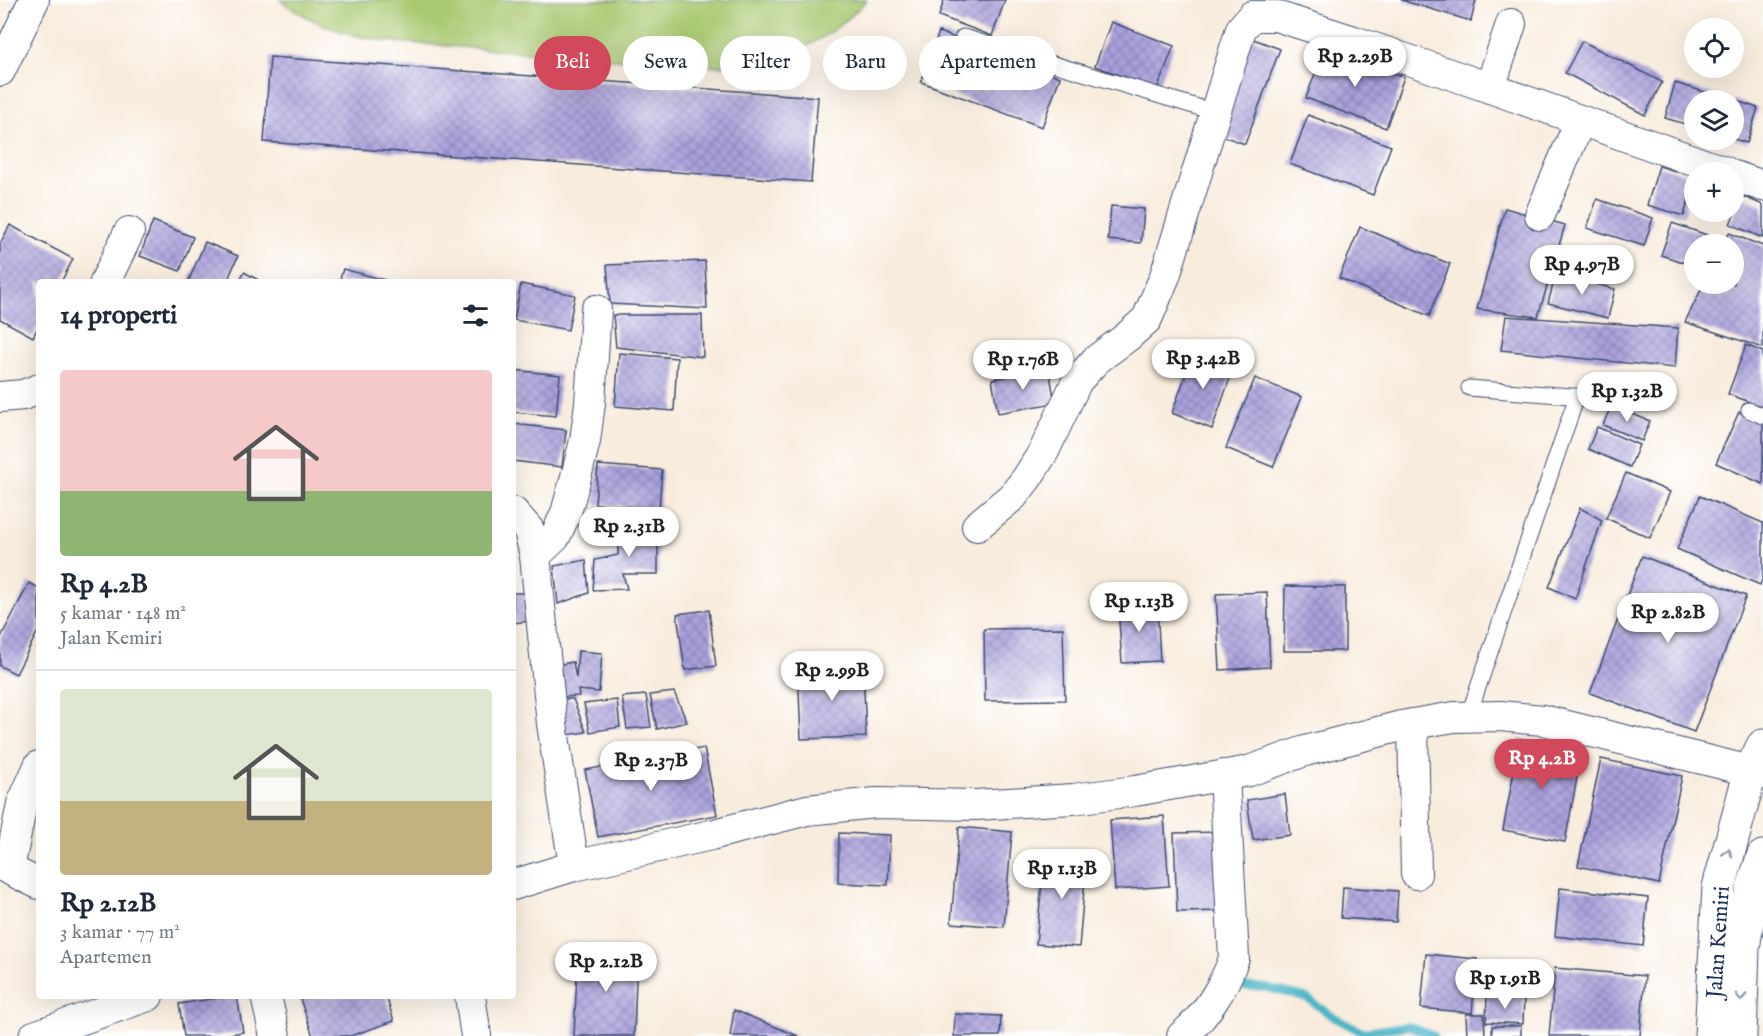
<!DOCTYPE html>
<html lang="id">
<meta charset="utf-8">
<style>
:root{--surface:#fff;--page:#f2f2f3;--text:#1f2937;--muted:#747a83;--line:#e0e1e3;--accent:#d1495b}
body{margin:0;font-family:"IM FELL English",serif;background:var(--page);color:var(--text);height:100vh;display:flex;flex-direction:column;font-size:22px;white-space:nowrap}
*{box-sizing:border-box;margin:0}
p{font-size:20px;color:var(--muted)}
.icon{flex:none;width:33px;height:33px;fill:none;stroke:currentColor;stroke-width:2;stroke-linecap:round;stroke-linejoin:round}
.map{position:relative;flex:1;overflow:hidden}
.details{position:absolute;left:36px;top:279px;width:480px;height:720px;display:flex;flex-direction:column;background:var(--surface);border-radius:6px;box-shadow:0 6px 24px #0002}
.details>*{flex:none}
.guide{position:absolute;left:534px;top:36px;width:570px;height:54px;display:flex;gap:12px}
.tools{position:absolute;left:1684px;top:18px;display:grid;gap:12px}
.tools a{display:grid;place-items:center;width:60px;height:60px;border-radius:50%;background:var(--surface);box-shadow:0 6px 24px #0002;font-size:30px}
.price{position:absolute;translate:-50% -51px;padding:0 14px;border-radius:21px;background:#fff;color:#222;font-size:20px;line-height:39px;filter:drop-shadow(0 2px 3px #0008)}
.price::after{content:'';position:absolute;left:50%;top:36px;width:18px;height:14px;margin-left:-9px;background:inherit;clip-path:polygon(0 0,100% 0,50% 100%)}
.price.active{background:var(--accent);color:#fff}
ul{padding:0;list-style:none}
li{display:grid;align-content:center;gap:12px;height:318px;padding:0 24px}
li+li{border-top:2px solid var(--line)}
li span{display:grid;place-items:center;height:186px;border-radius:6px;color:#555}
li>.icon{margin-inline-start:auto}
span .icon{width:108px;height:108px;fill:#fffc;stroke-width:1}
li b{font-size:26px}
h2{display:flex;justify-content:space-between;align-items:center;height:72px;padding:0 24px;font-size:26px}
.pill{padding:0 21px;border-radius:27px;background:var(--surface);box-shadow:0 6px 24px #0002;font-size:21px;line-height:54px}
.pill.active{background:var(--accent);color:#fff}
.map>svg:first-child{display:block}
</style>
<div class="map">
<svg width="1763" height="1036" viewBox="0 0 1763 1036">
<defs>
<pattern id="building-cross-hatch" width="8" height="8" patternUnits="userSpaceOnUse" patternTransform="scale(1.5)"><rect width="8" height="8" fill="#aba0dc"/><path d="M0 0l8 8M0 8l8-8" fill="none" stroke="#8a83b6"/></pattern>
</defs>
<rect width="100%" height="100%" fill="#fff"/>
<filter id="ink" filterUnits="userSpaceOnUse"><feTurbulence type="fractalNoise" baseFrequency=".0167" numOctaves="2"/><feDisplacementMap in="SourceGraphic" scale="12" xChannelSelector="R" yChannelSelector="G"/><feConvolveMatrix kernelMatrix="1 2 1 2 8 2 1 2 1" color-interpolation-filters="sRGB"/></filter>
<filter id="wash" filterUnits="userSpaceOnUse"><feTurbulence type="fractalNoise" baseFrequency=".008" numOctaves="4" result="noise"/><feDisplacementMap in="SourceGraphic" scale="24" xChannelSelector="R" yChannelSelector="G"/><feGaussianBlur stdDeviation="1.35" result="paint"/><feColorMatrix in="noise" values="0 0 0 0 0 0 0 0 0 0 0 0 0 0 0 0 0 1.4 0 .05"/><feComposite in="paint" operator="in"/></filter>
<g filter="url(#wash)">
<rect width="100%" height="100%" fill="#f8ecdc"/>
<path fill="#a9c971" stroke="#627c68" stroke-width="1.5" d="M280 0H867C821 50 770 66 704 66L385 41C345 35 312 24 280 0Z"/>
<g fill="none" stroke-linecap="round" stroke-linejoin="round">
<path stroke="#4bb5c8" stroke-width="8" d="M1231 991 1239 986 1267 988 1305 997 1335 1018 1362 1032 1408 1026 1434 1036"/>
</g>
<g id="blocks">
<g fill="url(#building-cross-hatch)">
<path d="M944 0H1005L992 36 939 16Z"/>
<path d="M1401 0H1476L1471 21Z"/>
<path d="M1111 22 1174 46 1157 89 1095 66Z"/>
<path d="M939 32 1060 77 1042 127 921 82Z"/>
<path d="M1248 37 1280 49 1245 144 1212 132Z"/>
<path d="M1582 41 1662 82 1645 115 1565 73Z"/>
<path d="M1325 47 1404 77 1386 128 1306 98Z"/>
<path d="M270 57 818 97 811 182 264 142Z"/>
<path d="M1675 83 1732 100H1695V127L1665 118Z"/>
<path d="M1734 100 1758 108 1747 143 1734 139Z"/>
<path d="M1308 115 1391 146 1373 195 1290 164Z"/>
<path d="M1659 166 1695 177 1684 216 1647 205Z"/>
<path d="M1742 196 1763 205V238L1730 224Z"/>
<path d="M1597 199 1653 218 1644 246 1587 228Z"/>
<path d="M1111 206 1144 209 1141 243 1108 240Z"/>
<path d="M1505 208 1565 225 1538 317 1477 309Z"/>
<path d="M153 221 193 237 180 271 140 256Z"/>
<path d="M1672 223 1716 238 1713 244H1695V266L1661 255Z"/>
<path d="M10 225 73 259 61 282H39V325L33 337 0 319V244Z"/>
<path d="M1360 227 1450 264 1429 316 1339 278Z"/>
<path d="M1729 233 1763 246V348L1685 322 1704 284H1734V244H1723Z"/>
<path d="M205 242 238 256 227 282H194L189 280Z"/>
<path d="M705 261 707 309 610 304 607 265Z"/>
<path d="M343 269 389 281V282H339Z"/>
<path d="M244 272 262 282H239Z"/>
<path d="M1556 274 1615 289 1608 318 1548 303Z"/>
<path d="M521 284 575 295 568 330 514 320Z"/>
<path d="M613 315H702L703 357 616 347Z"/>
<path d="M1506 316 1678 328 1675 368 1501 350Z"/>
<path d="M1746 345 1763 352V407L1728 394Z"/>
<path d="M1194 352 1234 367 1212 429 1172 413Z"/>
<path d="M619 353 677 358 674 411 615 406Z"/>
<path d="M1049 369 1055 403 998 413 992 379Z"/>
<path d="M513 370 560 375 556 416 513 412Z"/>
<path d="M1255 378 1302 397 1273 467 1226 448Z"/>
<path d="M1611 406 1650 421 1642 441 1603 425Z"/>
<path d="M1739 412 1763 423V484L1716 463Z"/>
<path d="M513 424 566 430 562 467 513 461Z"/>
<path d="M1597 427 1639 445 1630 467 1588 449Z"/>
<path d="M598 465 662 470 659 509 595 504Z"/>
<path d="M1626 473 1670 492 1650 538 1606 518Z"/>
<path d="M1700 496 1763 523V577L1760 585 1677 549Z"/>
<path d="M1580 508 1602 520 1575 599 1549 587Z"/>
<path d="M618 526H658V574H623L627 589 593 590 595 560 618 555Z"/>
<path d="M1642 556 1746 596 1694 732 1590 693Z"/>
<path d="M586 560 589 593 558 604 554 566Z"/>
<path d="M29 583 39 588V629L16 674 0 666V639Z"/>
<path d="M1285 586 1345 587V651H1284Z"/>
<path d="M1267 592 1270 667 1220 670 1216 594Z"/>
<path d="M513 593H529L530 621 513 623Z"/>
<path d="M1157 604 1160 661 1122 663 1118 606Z"/>
<path d="M709 610 716 666 685 670 677 614Z"/>
<path d="M1063 628 1065 700 985 701 984 629Z"/>
<path d="M578 651 602 653 599 692 578 690 579 696 561 697 557 665 573 662 576 678Z"/>
<path d="M863 666 866 737 801 739 798 668Z"/>
<path d="M674 692 687 722 657 729 650 695Z"/>
<path d="M646 695 651 727 627 729 622 697Z"/>
<path d="M561 699H573L586 732 567 735Z"/>
<path d="M617 700 620 727 590 732 584 704Z"/>
<path d="M1520 739 1582 751 1565 842 1503 830Z"/>
<path d="M704 748 717 815 598 837 585 770Z"/>
<path d="M1601 759 1682 776 1659 884 1578 866Z"/>
<path d="M1285 794 1290 835 1253 840 1247 800Z"/>
<path d="M1164 816 1169 886 1115 890 1110 820Z"/>
<path d="M959 827 1012 832 1004 927 951 923Z"/>
<path d="M1223 832 1226 911 1177 912 1174 833Z"/>
<path d="M839 833 890 835 888 885 838 883Z"/>
<path d="M1045 852 1087 856 1079 947 1036 944Z"/>
<path d="M1343 887 1398 891 1396 922 1341 918Z"/>
<path d="M1560 888 1648 898 1643 946 1555 936Z"/>
<path d="M578 949 637 951 634 1036H574Z"/>
<path d="M1426 954 1477 959 1472 1013 1421 1008Z"/>
<path d="M1555 968 1645 976 1640 1036H1549Z"/>
<path d="M231 996H237L243 1032 217 1036H184L179 1004Z"/>
<path d="M299 996H386L394 1021 350 1036H313Z"/>
<path d="M1487 996 1524 997 1523 1024 1486 1022Z"/>
<path d="M734 1010 798 1036H730Z"/>
<path d="M955 1014 1001 1016 1000 1036H954Z"/>
<path d="M1466 1014H1484L1485 1036H1467Z"/>
<rect x="1492" y="1026" width="29" height="10"/>
</g>
</g>
</g>
<g filter="url(#ink)">
<use href="#blocks" fill-opacity="0" stroke="#3c4b71" stroke-width="1.5"/>
<g fill="none" stroke-linecap="round" stroke-linejoin="round">
<defs>
<g id="service">
<path d="M963 37 1214 112"/>
<path d="M1469 388 1635 401"/>
<path d="M1749 410 1763 416"/>
<path d="M1468 717 1577 396"/>
</g>
<g id="minor">
<path d="M0 71 34 0"/>
<path d="M1490 88 1511 24"/>
<path d="M1734 176 1763 186"/>
<path d="M1540 215 1580 121"/>
<path d="M105 282 129 232"/>
<path d="M0 397 23 395 39 389"/>
<path d="M513 512 529 530 535 556 552 724 574 866"/>
<path d="M977 526 1013 496 1027 478 1044 451 1077 381 1096 360 1127 337 1147 319 1165 276 1241 29 1252 16H1276L1354 41 1490 88 1726 172"/>
<path d="M535 556 555 537 566 513 577 473 585 441 590 403 596 310"/>
<path d="M1413 724 1416 874"/>
<path d="M0 865 39 884"/>
<path d="M9 869 22 804 39 766"/>
<path d="M513 885 574 866 711 835 807 810 876 803 975 805 1073 799 1135 791 1249 771 1305 751 1401 726 1454 717 1500 716 1543 720 1763 774"/>
<path d="M266 996 275 1036"/>
<path d="M470 996 476 1036"/>
<path d="M34 1036 148 996"/>
<path d="M1182 1036C1206 1016 1224 987 1234 958L1224 775"/>
</g>
<g id="trunk">
<path d="M1711 1036 1719 887 1751 770 1763 746"/>
<path d="M1740 1036 1743 948 1753 888 1763 857"/>
</g>
</defs>
<use href="#service" stroke="#3c4b71" stroke-width="17"/>
<use href="#minor" stroke="#3c4b71" stroke-width="32"/>
<use href="#trunk" stroke="#3c4b71" stroke-width="35"/>
<use href="#service" stroke="#fff" stroke-width="15"/>
<use href="#minor" stroke="#fff" stroke-width="30"/>
<use href="#trunk" stroke="#fff" stroke-width="33"/>
</g>
<defs><path id="oneway-chevron" d="M-2-3.5L2.5 0L-2 3.5" fill="none" stroke-width="1.6" stroke-linecap="round" stroke-linejoin="round" transform="scale(1.5)"/></defs>
<g stroke="#8d97ae">
<use href="#oneway-chevron" transform="translate(1728 853) rotate(-75)"/>
<use href="#oneway-chevron" transform="translate(1741 997) rotate(92)"/>
</g>
</g>
<g text-anchor="middle" stroke-width="6" stroke-linejoin="round" paint-order="stroke">
<g font-size="22" fill="#1b2f5e" stroke="#fff">
<text transform="translate(1717 942) rotate(-86)" y="8">Jalan Kemiri</text>
</g>
</g>
</svg>
<div class="tools">
<a><svg class="icon" aria-label="locate" viewBox="0 0 24 24"><circle cx="12" cy="12" r="6"/><path d="M12 2v4M12 18v4M2 12h4M18 12h4"/></svg></a>
<a><svg class="icon" aria-label="layers" viewBox="0 0 24 24"><path d="M12 4l9 5-9 5-9-5zM3 14l9 5 9-5"/></svg></a>
<a>+</a>
<a>−</a>
</div>
<b class="price" style="left:1355px;top:88px">Rp 2.29B</b>
<b class="price" style="left:1582px;top:296px">Rp 4.97B</b>
<b class="price" style="left:1203px;top:390px">Rp 3.42B</b>
<b class="price" style="left:1023px;top:391px">Rp 1.76B</b>
<b class="price" style="left:1627px;top:423px">Rp 1.32B</b>
<b class="price" style="left:629px;top:558px">Rp 2.31B</b>
<b class="price" style="left:1139px;top:633px">Rp 1.13B</b>
<b class="price" style="left:1668px;top:644px">Rp 2.82B</b>
<b class="price" style="left:832px;top:702px">Rp 2.99B</b>
<b class="price active" style="left:1542px;top:790px">Rp 4.2B</b>
<b class="price" style="left:651px;top:792px">Rp 2.37B</b>
<b class="price" style="left:1062px;top:900px">Rp 1.13B</b>
<b class="price" style="left:606px;top:993px">Rp 2.12B</b>
<b class="price" style="left:1505px;top:1010px">Rp 1.91B</b>
<div class="guide">
<a class="pill active">Beli</a>
<a class="pill">Sewa</a>
<a class="pill">Filter</a>
<a class="pill">Baru</a>
<a class="pill">Apartemen</a>
</div>
<section class="details">
<h2>14 properti<svg class="icon" aria-label="filters" viewBox="0 0 24 24"><path d="M4 7h16M4 17h16"/><circle cx="9" cy="7" r="2"/><circle cx="15" cy="17" r="2"/></svg></h2>
<ul>
<li><span style="background:linear-gradient(#f6c9c9 65%,#8fb573 0)"><svg class="icon" aria-label="home" viewBox="0 0 24 24"><path d="M3 11l9-7 9 7M6 9v11h12V9"/></svg></span><div><b>Rp 4.2B</b><p>5 kamar · 148 m²</p><p>Jalan Kemiri</p></div></li>
<li><span style="background:linear-gradient(#dfe7d0 60%,#c2b280 0)"><svg class="icon" aria-label="home" viewBox="0 0 24 24"><path d="M3 11l9-7 9 7M6 9v11h12V9"/></svg></span><div><b>Rp 2.12B</b><p>3 kamar · 77 m²</p><p>Apartemen</p></div></li>
</ul>
</section>
</div>
